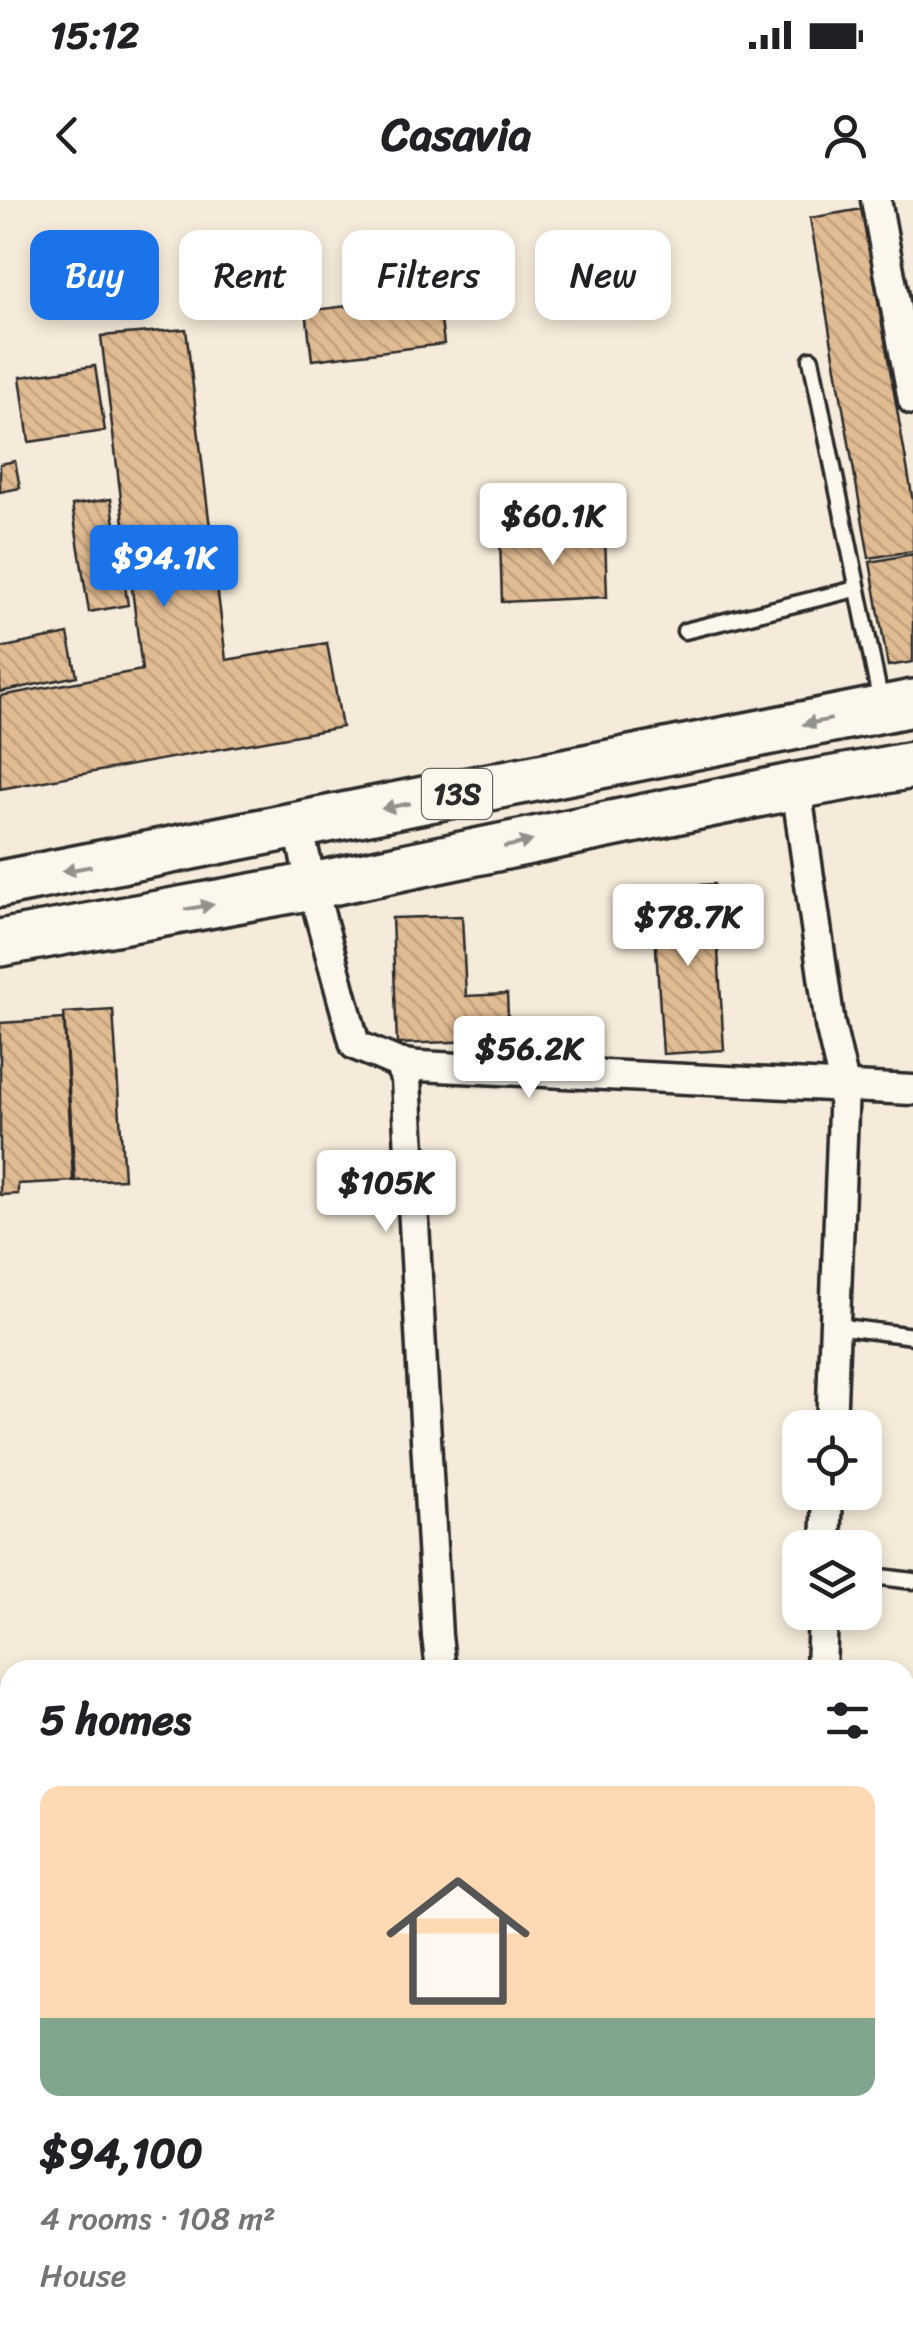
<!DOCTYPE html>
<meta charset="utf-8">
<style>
:root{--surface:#fff;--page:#f2f2f2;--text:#202124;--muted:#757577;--accent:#1a73e8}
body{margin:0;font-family:Sriracha,sans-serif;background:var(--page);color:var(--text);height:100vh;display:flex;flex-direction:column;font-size:38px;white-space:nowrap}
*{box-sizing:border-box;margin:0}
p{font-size:32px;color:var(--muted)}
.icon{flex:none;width:55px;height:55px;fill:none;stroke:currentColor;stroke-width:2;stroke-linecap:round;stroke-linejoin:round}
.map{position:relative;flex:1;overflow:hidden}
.panel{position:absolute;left:0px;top:1460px;width:915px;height:672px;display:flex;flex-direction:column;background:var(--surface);border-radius:30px 30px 0 0;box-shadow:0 5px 15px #0003}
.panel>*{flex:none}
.guide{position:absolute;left:30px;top:30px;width:855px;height:90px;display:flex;gap:20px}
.controls{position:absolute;left:782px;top:1210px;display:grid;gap:20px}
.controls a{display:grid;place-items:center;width:100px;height:100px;border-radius:20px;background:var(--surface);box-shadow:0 5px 15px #0003;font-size:50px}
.price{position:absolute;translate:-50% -85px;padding:0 22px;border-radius:10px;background:#fff;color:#222;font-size:32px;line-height:65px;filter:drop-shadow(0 2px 5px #0008)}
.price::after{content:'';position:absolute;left:50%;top:60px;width:30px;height:22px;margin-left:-15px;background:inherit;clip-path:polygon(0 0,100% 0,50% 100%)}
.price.current{background:var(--accent);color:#fff}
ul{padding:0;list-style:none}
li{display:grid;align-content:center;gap:20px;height:530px;padding:0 40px}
li span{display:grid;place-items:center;height:310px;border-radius:20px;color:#555}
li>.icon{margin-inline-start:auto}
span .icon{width:180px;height:180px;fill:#fffc;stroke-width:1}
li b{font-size:42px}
h2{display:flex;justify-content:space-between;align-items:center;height:120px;padding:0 40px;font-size:42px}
.chip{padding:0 35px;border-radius:20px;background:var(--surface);box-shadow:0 5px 15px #0003;font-size:35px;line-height:90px}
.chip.current{background:var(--accent);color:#fff}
.status{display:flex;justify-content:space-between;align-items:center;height:70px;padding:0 50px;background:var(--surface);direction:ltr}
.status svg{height:28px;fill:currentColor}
header{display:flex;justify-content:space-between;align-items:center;height:130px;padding:0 40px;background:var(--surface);font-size:45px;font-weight:800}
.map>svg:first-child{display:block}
</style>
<div class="status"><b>15:12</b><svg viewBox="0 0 49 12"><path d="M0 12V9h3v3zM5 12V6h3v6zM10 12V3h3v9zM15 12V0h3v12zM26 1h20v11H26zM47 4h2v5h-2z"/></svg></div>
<header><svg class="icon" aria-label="back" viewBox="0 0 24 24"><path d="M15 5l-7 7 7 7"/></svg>Casavia<svg class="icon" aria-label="person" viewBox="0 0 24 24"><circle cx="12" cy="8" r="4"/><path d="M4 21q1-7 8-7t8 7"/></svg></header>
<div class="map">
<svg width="913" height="2131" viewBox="0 0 913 2131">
<defs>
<pattern id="building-back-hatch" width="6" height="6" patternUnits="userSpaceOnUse" patternTransform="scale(2.5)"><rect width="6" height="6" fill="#e1bb92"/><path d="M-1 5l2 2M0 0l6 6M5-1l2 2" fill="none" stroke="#c1a17e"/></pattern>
</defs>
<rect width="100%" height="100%" fill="#f6ebda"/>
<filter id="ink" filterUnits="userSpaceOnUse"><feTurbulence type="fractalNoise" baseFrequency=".01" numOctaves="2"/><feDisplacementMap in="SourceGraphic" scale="20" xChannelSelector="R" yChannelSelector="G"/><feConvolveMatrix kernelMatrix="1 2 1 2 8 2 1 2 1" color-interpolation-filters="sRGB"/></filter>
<g filter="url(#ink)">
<g fill="url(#building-back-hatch)" stroke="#2b2b2b" stroke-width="2.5">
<path d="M862 9 913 301V351L869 358 810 18Z"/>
<path d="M438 95 444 144 312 160 306 111Z"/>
<path d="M186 129 226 460 327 443 342 527 0 589V496L142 470 101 136Z"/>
<path d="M95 166 105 231 29 242 20 177Z"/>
<path d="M15 261 20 288 0 292V264Z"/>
<path d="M111 299 128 405 89 412 72 305Z"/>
<path d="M605 334 607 397 502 402 500 338Z"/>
<path d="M913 354V462L888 466 870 362Z"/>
<path d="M68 434 77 476 0 492V448Z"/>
<path d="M714 684 724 850 663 854 652 688Z"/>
<path d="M462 716 466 796 507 794 509 840 397 844 392 718Z"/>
<path d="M113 810 124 979 75 981 64 813Z"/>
<path d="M64 819 73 981 18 984V994L0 995V823Z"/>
</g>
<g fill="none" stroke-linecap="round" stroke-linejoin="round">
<defs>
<g id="service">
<path d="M811 159 881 503"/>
<path d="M685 431 856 389"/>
<path d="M835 1126 913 1136"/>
<path d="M865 1375 913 1381"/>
</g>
<g id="minor">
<path d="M876 0 913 200"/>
<path d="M796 586 830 825 844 885 831 1228"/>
<path d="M298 626 312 686 355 845 398 863 406 879 437 1436 441 1470"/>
<path d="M398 863 419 866 913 890"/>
<path d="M826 1348 828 1292"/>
<path d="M821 1470 823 1412"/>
<path d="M905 1807 913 1808"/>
<path d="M0 1986 10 1982"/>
</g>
<g id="trunk">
<path d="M0 684 913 503"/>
<path d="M0 743 312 686 796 586 913 565"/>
</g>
</defs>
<use href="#service" stroke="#2b2b2b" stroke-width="21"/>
<use href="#minor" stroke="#2b2b2b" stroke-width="35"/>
<use href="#trunk" stroke="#2b2b2b" stroke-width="52"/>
<use href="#service" stroke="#fbf7ec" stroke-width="14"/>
<use href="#minor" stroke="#fbf7ec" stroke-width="28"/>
<use href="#trunk" stroke="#fbf7ec" stroke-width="45"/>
</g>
<defs><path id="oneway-solid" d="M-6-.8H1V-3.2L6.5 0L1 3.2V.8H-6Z" transform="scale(2.5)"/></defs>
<g fill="#93918c">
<use href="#oneway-solid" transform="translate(817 522) rotate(169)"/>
<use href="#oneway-solid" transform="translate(396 606) rotate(169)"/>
<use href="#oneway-solid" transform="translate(518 644) rotate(-12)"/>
<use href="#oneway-solid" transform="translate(77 669) rotate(169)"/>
<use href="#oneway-solid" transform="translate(199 707) rotate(-10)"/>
</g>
</g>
<g text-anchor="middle" stroke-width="8" stroke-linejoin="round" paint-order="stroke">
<rect fill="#fbf7ec" stroke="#696865" stroke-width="2.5" x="422" y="569" width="70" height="50" rx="8"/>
<g font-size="30" font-weight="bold" fill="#2b2b2b">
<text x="457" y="604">13S</text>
</g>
</g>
</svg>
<div class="controls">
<a><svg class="icon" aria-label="locate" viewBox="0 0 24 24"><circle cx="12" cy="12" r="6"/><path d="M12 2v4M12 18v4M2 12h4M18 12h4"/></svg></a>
<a><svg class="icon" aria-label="layers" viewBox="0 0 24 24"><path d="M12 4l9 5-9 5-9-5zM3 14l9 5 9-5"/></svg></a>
</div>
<b class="price" style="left:553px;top:368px">$60.1K</b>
<b class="price current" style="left:164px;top:410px">$94.1K</b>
<b class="price" style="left:688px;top:769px">$78.7K</b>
<b class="price" style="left:529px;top:901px">$56.2K</b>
<b class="price" style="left:386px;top:1035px">$105K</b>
<div class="guide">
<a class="chip current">Buy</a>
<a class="chip">Rent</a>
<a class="chip">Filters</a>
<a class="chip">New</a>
</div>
<section class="panel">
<h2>5 homes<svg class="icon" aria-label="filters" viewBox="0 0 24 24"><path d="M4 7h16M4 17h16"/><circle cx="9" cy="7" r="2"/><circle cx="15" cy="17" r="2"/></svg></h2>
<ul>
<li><span style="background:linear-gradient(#ffd9b3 75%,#7fa58c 0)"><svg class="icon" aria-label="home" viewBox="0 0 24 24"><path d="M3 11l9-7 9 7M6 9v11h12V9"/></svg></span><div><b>$94,100</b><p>4 rooms · 108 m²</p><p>House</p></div></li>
</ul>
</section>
</div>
